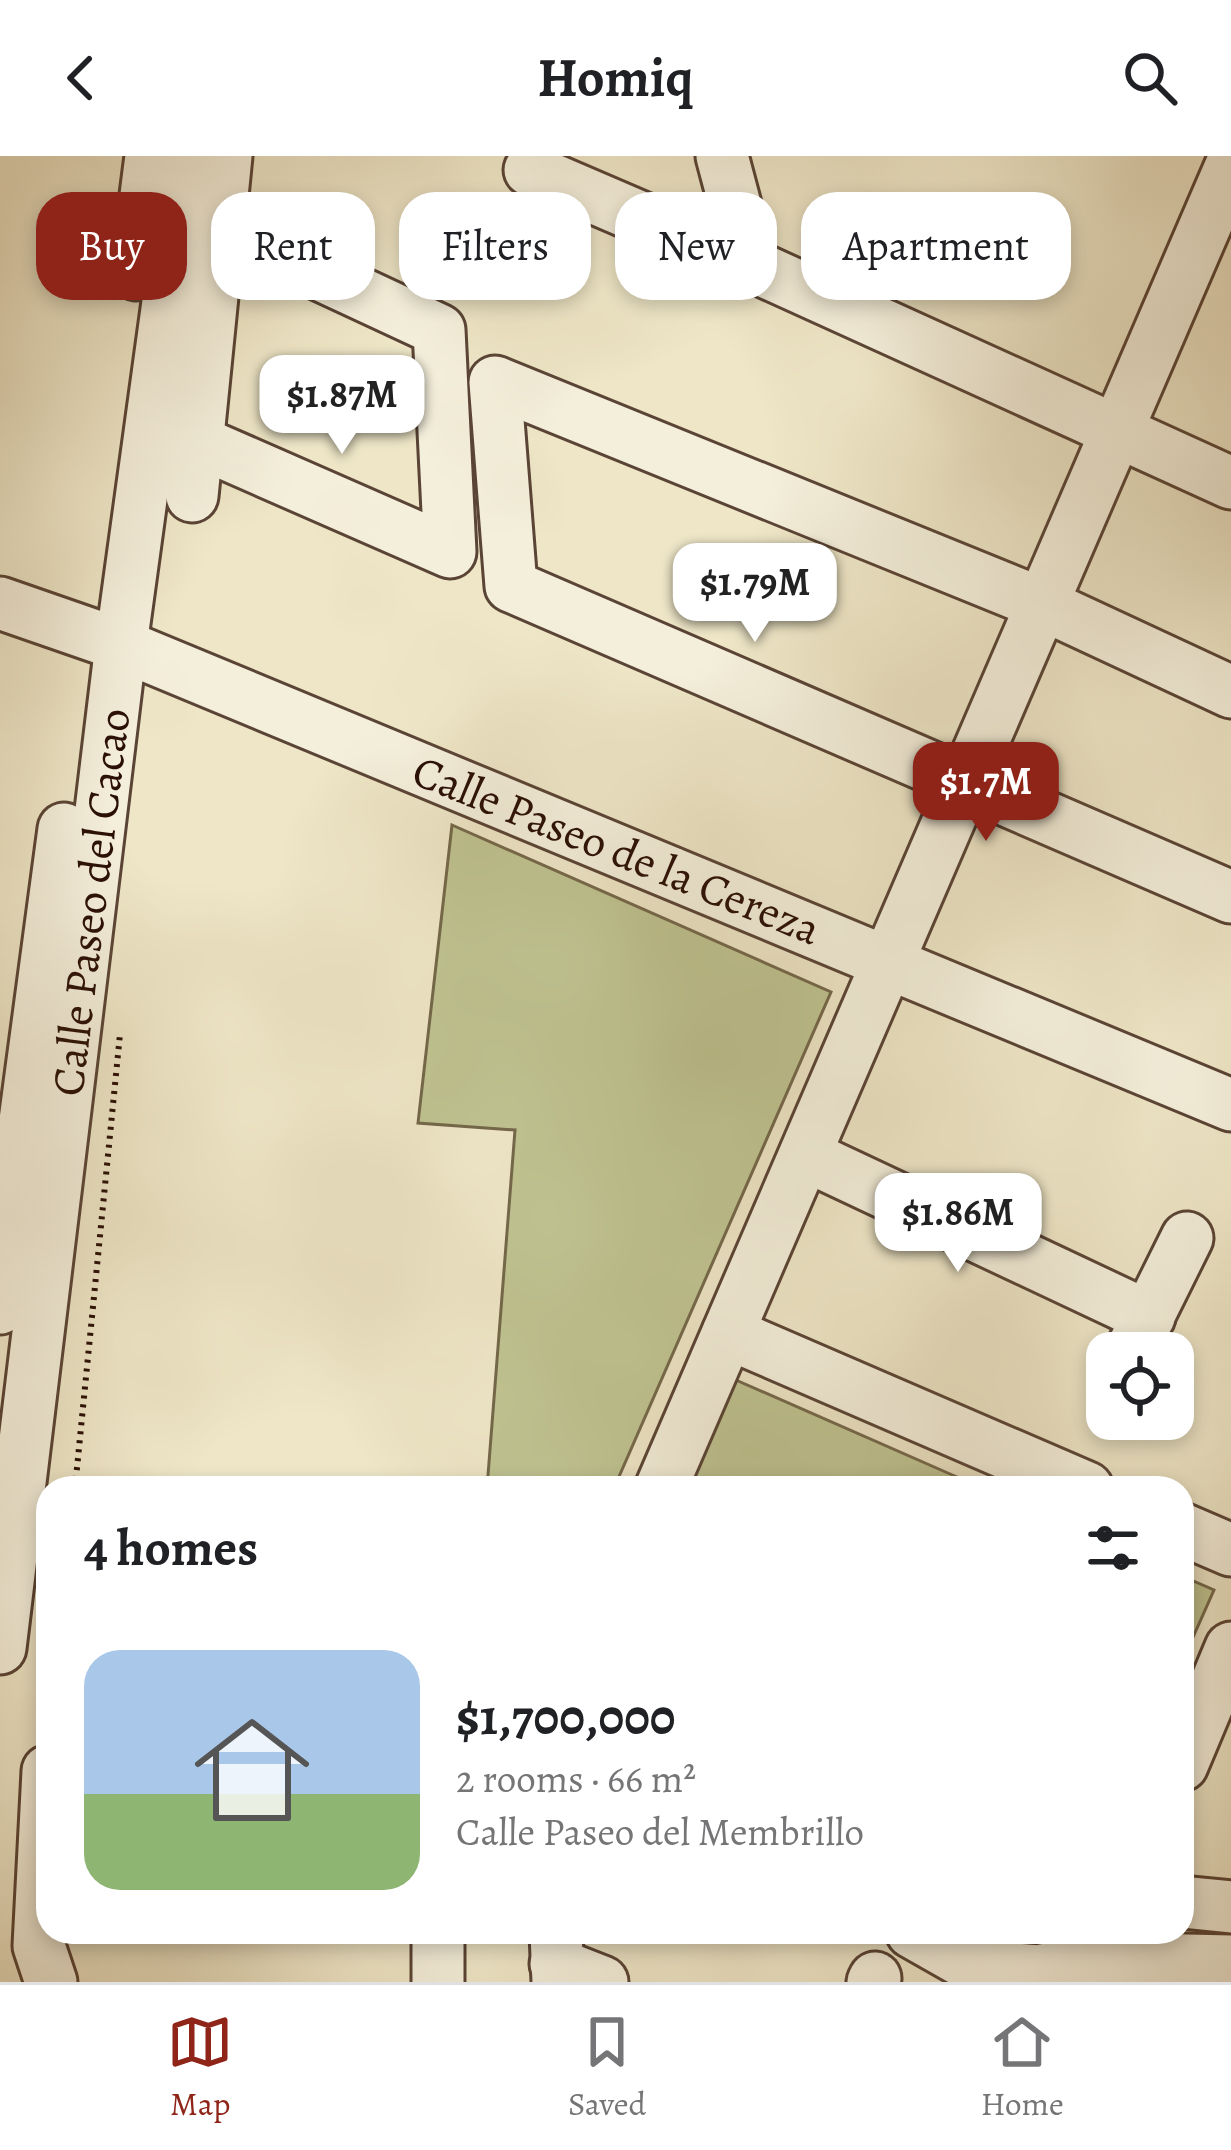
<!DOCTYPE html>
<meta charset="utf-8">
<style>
:root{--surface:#fff;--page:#f6f6f6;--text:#202124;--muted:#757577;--line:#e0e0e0;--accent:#8f2418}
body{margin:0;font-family:Alegreya,serif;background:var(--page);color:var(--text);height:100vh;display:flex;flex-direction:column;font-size:45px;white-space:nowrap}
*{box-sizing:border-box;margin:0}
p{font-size:39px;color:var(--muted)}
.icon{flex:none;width:66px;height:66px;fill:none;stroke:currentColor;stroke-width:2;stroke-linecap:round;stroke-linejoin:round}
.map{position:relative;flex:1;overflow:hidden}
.details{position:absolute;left:36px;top:1320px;width:1158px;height:468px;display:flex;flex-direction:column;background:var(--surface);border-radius:36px;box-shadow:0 6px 18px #0003}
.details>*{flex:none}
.banner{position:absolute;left:36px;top:36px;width:1161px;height:108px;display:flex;gap:24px}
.buttons{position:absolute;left:1086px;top:1176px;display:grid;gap:24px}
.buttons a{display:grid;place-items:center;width:108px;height:108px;border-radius:24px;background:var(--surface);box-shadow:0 6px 18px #0003;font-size:60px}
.price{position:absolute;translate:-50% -102px;padding:0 27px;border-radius:24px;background:#fff;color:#222;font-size:39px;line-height:78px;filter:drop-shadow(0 3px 6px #0008)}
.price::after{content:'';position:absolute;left:50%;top:72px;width:36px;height:27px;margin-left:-18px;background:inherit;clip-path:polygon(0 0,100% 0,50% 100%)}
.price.active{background:var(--accent);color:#fff}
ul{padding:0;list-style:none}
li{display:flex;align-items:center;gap:36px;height:300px;padding:0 48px}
li span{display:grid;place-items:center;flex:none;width:336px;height:240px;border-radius:36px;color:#555}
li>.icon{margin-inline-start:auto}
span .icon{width:144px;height:144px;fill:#fffc;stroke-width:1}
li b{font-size:51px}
h2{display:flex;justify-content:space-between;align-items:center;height:144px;padding:0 48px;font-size:51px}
.pill{padding:0 42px;border-radius:36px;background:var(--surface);box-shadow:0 6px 18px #0003;font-size:42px;line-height:108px}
.pill.active{background:var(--accent);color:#fff}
header{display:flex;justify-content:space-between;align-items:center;height:156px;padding:0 48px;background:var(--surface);font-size:54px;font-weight:700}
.menu{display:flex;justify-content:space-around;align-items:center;height:168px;border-top:3px solid var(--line);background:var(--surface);font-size:33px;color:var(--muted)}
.menu a{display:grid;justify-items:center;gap:6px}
.menu .active{color:var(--accent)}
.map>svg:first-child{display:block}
</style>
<header><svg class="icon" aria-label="back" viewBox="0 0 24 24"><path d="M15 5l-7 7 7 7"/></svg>Homiq<svg class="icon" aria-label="search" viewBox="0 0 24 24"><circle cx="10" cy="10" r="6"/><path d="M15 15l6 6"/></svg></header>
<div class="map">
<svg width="1231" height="1826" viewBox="0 0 1231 1826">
<rect width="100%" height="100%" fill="#eee6c7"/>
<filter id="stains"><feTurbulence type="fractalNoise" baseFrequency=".00167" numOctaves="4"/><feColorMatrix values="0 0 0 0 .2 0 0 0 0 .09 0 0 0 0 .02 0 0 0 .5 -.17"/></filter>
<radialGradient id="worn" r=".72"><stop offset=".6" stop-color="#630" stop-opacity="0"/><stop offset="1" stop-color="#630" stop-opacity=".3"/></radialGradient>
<g fill="#bfc391" stroke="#74684a" stroke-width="3">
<path d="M452 669 831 836 614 1332H487L515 974 418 967Z"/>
<path d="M729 1221 982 1332H678Z"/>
<path d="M1182 1420 1214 1434 1182 1506Z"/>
</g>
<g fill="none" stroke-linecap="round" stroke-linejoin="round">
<defs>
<g id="minor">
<path d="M722 0 751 109"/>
<path d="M530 14 751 109 1231 327"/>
<path d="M136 118 151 0"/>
<path d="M199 286 450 396 439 174 220 72"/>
<path d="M192 340 226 0"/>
<path d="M0 447 121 489 1231 949"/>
<path d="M1231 536 1042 448 495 226 511 430 1231 741"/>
<path d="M805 999 1149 1161"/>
<path d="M0 1152 64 673"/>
<path d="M728 1177 1087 1332"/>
<path d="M1130 1197 1187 1082"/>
<path d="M661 1332 1231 10"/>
<path d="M1182 1373 1231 1394"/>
<path d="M0 1492 121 489 188 0"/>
<path d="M1182 1609 1231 1492"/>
<path d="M48 1615 39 1790 51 1826"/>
<path d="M1182 1746 1231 1751"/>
<path d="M438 1776V1826"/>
<path d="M556 1776 558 1826"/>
<path d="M912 1776 970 1809 1038 1815 1099 1802 1231 1805"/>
<path d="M556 1808 602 1826"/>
<path d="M873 1826 875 1822"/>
</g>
</defs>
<use href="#minor" stroke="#5a4435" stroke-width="57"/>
<path stroke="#290e04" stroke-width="6" stroke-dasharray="3 6" stroke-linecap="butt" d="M75 1332 120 878"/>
<use href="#minor" stroke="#f4efdb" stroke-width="51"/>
</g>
<g text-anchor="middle" stroke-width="12" stroke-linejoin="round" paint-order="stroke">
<g font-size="45" fill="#290e04" stroke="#f4efdb">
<text transform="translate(617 693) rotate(22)" y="16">Calle Paseo de la Cereza</text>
<text transform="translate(90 746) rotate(-83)" y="16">Calle Paseo del Cacao</text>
</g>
</g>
<rect width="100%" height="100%" filter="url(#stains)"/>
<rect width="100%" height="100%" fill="url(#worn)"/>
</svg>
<div class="buttons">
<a><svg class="icon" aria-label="locate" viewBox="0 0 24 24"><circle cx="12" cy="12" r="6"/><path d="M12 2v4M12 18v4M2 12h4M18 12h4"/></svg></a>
</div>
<b class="price" style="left:342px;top:301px">$1.87M</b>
<b class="price" style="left:755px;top:489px">$1.79M</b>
<b class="price active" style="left:986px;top:688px">$1.7M</b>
<b class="price" style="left:958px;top:1119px">$1.86M</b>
<div class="banner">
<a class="pill active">Buy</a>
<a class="pill">Rent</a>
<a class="pill">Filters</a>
<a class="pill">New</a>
<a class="pill">Apartment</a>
</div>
<section class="details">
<h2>4 homes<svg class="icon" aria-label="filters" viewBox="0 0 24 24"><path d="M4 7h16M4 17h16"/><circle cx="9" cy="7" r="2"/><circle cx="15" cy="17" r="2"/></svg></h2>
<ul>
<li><span style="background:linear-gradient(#a9c7e8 60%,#8fb573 0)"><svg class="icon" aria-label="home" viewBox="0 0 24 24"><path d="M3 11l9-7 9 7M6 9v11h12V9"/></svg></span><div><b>$1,700,000</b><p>2 rooms · 66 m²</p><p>Calle Paseo del Membrillo</p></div></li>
</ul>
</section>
</div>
<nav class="menu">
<a class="active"><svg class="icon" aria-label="map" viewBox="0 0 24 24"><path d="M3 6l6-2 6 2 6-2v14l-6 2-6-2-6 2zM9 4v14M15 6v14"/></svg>Map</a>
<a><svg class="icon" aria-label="saved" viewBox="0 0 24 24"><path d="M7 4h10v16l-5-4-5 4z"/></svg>Saved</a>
<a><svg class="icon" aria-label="home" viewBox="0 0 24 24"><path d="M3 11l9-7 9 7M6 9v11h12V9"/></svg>Home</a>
</nav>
